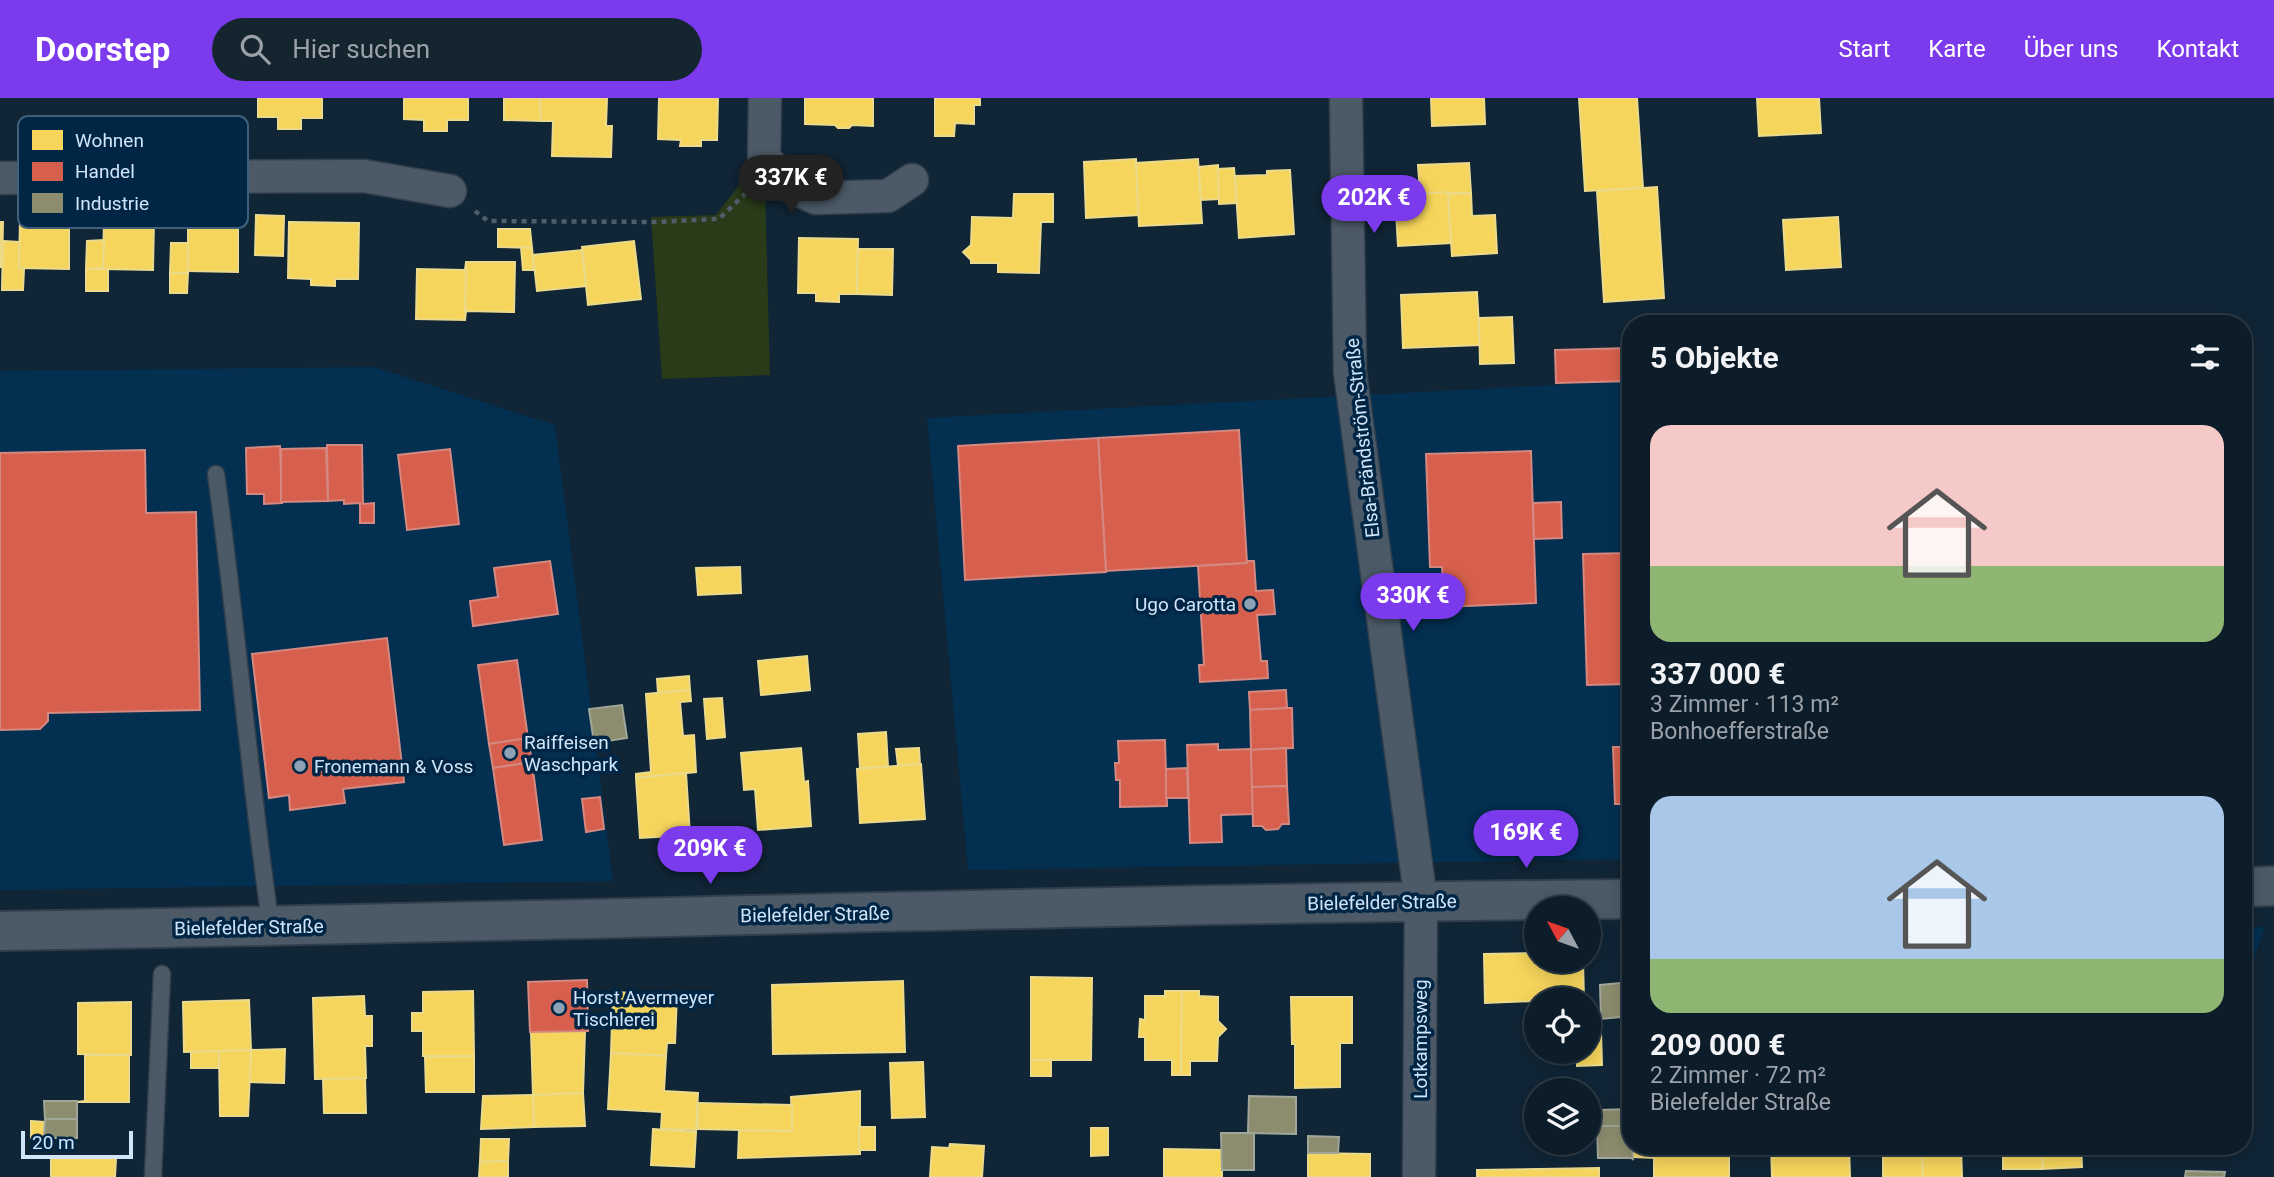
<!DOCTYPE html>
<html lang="de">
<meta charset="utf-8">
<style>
:root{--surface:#0c1c28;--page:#152530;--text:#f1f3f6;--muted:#9aa1a8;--line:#2c3a45;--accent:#7c3aed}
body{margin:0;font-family:Roboto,sans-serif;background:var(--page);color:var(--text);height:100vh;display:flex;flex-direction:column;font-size:26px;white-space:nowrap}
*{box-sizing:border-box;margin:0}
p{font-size:23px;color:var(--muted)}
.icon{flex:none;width:38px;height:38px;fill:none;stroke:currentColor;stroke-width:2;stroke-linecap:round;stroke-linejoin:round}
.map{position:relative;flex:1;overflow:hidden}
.panel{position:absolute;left:1622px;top:217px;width:630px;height:840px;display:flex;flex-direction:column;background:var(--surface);border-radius:28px;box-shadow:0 4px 18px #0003,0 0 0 2px var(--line)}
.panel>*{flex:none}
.needle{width:46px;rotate:311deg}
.tools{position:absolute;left:1524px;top:798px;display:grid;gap:14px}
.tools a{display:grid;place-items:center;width:77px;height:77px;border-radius:50%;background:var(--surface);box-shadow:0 4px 18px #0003,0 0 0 2px var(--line);font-size:35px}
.scale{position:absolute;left:21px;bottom:18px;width:112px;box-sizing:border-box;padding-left:7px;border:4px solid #d0e5f9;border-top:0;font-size:19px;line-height:24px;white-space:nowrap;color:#d0e5f9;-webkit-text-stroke:5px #012645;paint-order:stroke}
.price{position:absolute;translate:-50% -60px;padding:0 16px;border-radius:24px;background:var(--accent);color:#fff;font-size:23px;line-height:46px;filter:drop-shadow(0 2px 4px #0008)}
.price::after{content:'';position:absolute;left:50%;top:42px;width:21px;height:16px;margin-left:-10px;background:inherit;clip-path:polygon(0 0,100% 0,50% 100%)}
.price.active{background:#222;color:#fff}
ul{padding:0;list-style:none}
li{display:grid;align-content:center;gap:14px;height:371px;padding:0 28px}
li span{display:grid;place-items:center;height:217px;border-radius:21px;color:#555}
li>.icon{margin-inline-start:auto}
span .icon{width:126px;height:126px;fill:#fffc;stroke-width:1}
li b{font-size:30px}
h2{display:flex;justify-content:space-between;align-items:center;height:84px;padding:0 28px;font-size:30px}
header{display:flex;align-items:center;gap:42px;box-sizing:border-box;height:98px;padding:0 35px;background:var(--accent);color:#fff}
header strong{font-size:33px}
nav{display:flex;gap:38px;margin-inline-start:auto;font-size:24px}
.search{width:490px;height:63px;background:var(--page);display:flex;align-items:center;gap:18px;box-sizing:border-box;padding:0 24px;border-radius:38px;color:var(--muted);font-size:26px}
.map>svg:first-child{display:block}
</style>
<header>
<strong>Doorstep</strong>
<div class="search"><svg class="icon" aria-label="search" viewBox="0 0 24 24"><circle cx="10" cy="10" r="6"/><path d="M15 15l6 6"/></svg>Hier suchen</div>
<nav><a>Start</a><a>Karte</a><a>Über uns</a><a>Kontakt</a></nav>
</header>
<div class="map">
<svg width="2274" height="1079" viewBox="0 0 2274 1079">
<rect width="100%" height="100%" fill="#102536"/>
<g fill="#032f50">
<path d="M374 269 555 327 613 783 0 792V273Z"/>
<path d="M1631 283V761L968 772 927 320Z"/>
<path d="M2265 829 2244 889V830Z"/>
</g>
<path fill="#293b19" d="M747 77 765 90 770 277 662 281 651 119 716 117Z"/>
<g fill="#f6d55c" stroke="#ebda8b" stroke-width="2">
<path d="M258 0H322V20H301V31H278V19H258Z"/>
<path d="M404 0H468V22H447V33H424V22L404 21Z"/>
<path d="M504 0H540L541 23 504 22Z"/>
<path d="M540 0H607L606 28H612L611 59 552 58 553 23H541Z"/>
<path d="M659 0H718L717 42H701V48H680L681 42 658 41Z"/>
<path d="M805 0H873V28L852 27 849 30H838L835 27 805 26Z"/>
<path d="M935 0H980V7H974V26L955 25 954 38H935Z"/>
<path d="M1431 0H1484L1485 26 1432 28Z"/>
<path d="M1579 0H1637L1643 90 1585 93Z"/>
<path d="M1757 0H1819L1821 35 1759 38Z"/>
<path d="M1136 61 1139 117 1086 120 1084 64Z"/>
<path d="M1198 61 1202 125 1139 128 1136 65Z"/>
<path d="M1469 65 1471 95 1420 96 1418 67Z"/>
<path d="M1218 67 1219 101 1201 102 1199 69Z"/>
<path d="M1234 70 1237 105 1219 106 1218 71Z"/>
<path d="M1290 72 1294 136 1239 140 1235 78 1267 77V73Z"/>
<path d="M1657 89 1664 200 1604 204 1597 93Z"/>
<path d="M1448 94 1451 145 1398 148 1395 97Z"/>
<path d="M1471 95 1472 118 1495 117 1497 155 1452 158 1448 96Z"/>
<path d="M1014 96H1053V124H1041L1039 175 998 174V165H971V162L963 154 971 147 972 119 1013 120Z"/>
<path d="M256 117 284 118 283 158 255 157Z"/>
<path d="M1838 119 1841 169 1786 172 1783 122Z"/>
<path d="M20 120 69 121V171L19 170Z"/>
<path d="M104 121 154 122 153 172 103 171Z"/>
<path d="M188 123H238V174L188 173Z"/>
<path d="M0 124H3L2 169H0Z"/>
<path d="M289 124 359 125 358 181H335V188L311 187V181L288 180Z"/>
<path d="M498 131H530L532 150 498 149Z"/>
<path d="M799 140 858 141 857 196H839V204L816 203V195H798Z"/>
<path d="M104 142 103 170 86 171 87 143Z"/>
<path d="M3 143 19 144V170L24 171 23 192H2Z"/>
<path d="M634 143 641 201 588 207 582 149Z"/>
<path d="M171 145H188V175H170Z"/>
<path d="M521 149 532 150 534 172H523Z"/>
<path d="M858 151H893L892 197 857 196Z"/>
<path d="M582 152 586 188 537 193 533 157Z"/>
<path d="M466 164H515L514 214 466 213 465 222Z"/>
<path d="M466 164 465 222 416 221 417 171 465 172Z"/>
<rect x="86" y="171" width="22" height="22"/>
<path d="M170 175H188L187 195H170Z"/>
<path d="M1477 194 1480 247 1403 250 1401 197Z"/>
<path d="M1512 219 1514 265 1480 266 1479 220Z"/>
<path d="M740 469 741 495 698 497 696 470Z"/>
<path d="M807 558 810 592 761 597 758 563Z"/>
<path d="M689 578 690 592 658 595 657 581Z"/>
<path d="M690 592 691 603 680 604 683 638 694 637 696 674 636 680V676L651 674 646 596Z"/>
<path d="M722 600 725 639 707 641 704 601Z"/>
<path d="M886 634 888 669 860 670 858 636Z"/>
<path d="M801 650 804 684 808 683 811 728 758 732 755 691 744 692 741 655Z"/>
<path d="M919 650 920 666 898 668 896 651Z"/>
<path d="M921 666 925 721 860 725 857 671Z"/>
<path d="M686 675 690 737 640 740 636 680Z"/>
<path d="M1536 855V863H1583L1584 901 1485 905 1484 856Z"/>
<path d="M1031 879 1092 880 1091 962H1031Z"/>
<path d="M903 883 905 954 773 956 772 887Z"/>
<path d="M473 893 474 958H423V933H412V915H423V894Z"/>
<path d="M1165 893H1182L1181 977H1172V962H1145V939H1139L1140 921 1145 922V898H1165Z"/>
<path d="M1182 893H1199V898L1218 899V923L1226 931 1218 939 1217 963H1190V977H1181Z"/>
<path d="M613 894 677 897 675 945H667L666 958 611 955Z"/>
<path d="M364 898 365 918H372V948H365L366 980 315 981 313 900Z"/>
<path d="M1291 899H1352V945H1340V989L1295 990V946H1292Z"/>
<path d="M249 902 251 952 184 954 183 904Z"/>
<path d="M131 904V957L78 956V905Z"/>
<path d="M585 933 583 995 533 997 531 934Z"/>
<path d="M1589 934H1601L1602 967 1577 968V955L1566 954H1589Z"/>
<path d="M285 951 284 985 249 984 251 952Z"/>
<path d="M251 952 248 1018H220L219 953Z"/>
<path d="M219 953V970H191V954Z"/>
<path d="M611 955 666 958 664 993 698 995 696 1032 661 1031 662 1014 608 1011Z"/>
<path d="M85 957H129V1004H77L85 1003Z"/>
<path d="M474 958V994H426L425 959Z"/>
<rect x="1031" y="962" width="20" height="16"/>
<path d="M923 964 925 1019 892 1020 890 965Z"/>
<path d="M365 980 366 1015H324L323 981Z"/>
<path d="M860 993V1056L738 1060 739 1032 792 1033 791 999Z"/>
<path d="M583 995 585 1028 534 1029 533 997Z"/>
<path d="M533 997 534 1029 481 1031 483 998Z"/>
<path d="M698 1005 792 1007V1033L698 1031Z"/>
<path d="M31 1023 44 1024V1040H31Z"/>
<rect x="859" y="1029" width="16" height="23"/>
<path d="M1091 1030H1108V1057L1091 1058Z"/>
<path d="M653 1031 696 1034 694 1069 651 1067Z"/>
<path d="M481 1041H509L508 1063 480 1064Z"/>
<path d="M950 1046 984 1048 982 1079H930L932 1049 949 1050Z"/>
<path d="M1633 1048H1654L1655 1060 1633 1059Z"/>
<path d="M1697 1048V1050H1729V1079H1654V1050Z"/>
<path d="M1771 1048H1849L1850 1079H1772Z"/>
<path d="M1883 1048H1922L1923 1079H1883Z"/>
<path d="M1922 1048H1961L1962 1079H1923Z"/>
<path d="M2003 1048H2042L2043 1071H2003Z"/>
<path d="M2042 1048H2081L2082 1069 2043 1071Z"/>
<path d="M2142 1048H2207V1056L2142 1051Z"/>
<path d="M1164 1051 1222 1052V1079H1164Z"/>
<path d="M1308 1055 1370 1056V1079H1308Z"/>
<path d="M51 1058 116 1060 115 1079H51Z"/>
<path d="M508 1063V1079H479L480 1064Z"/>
<path d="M1599 1070V1079H1477V1072Z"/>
</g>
<g fill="#d6604d" stroke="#d48881" stroke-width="2">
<path d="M1631 250V283L1556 285 1555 252Z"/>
<path d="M1239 332 1247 465 1106 473 1098 340Z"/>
<path d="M1098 340 1106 474 965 482 958 348Z"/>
<path d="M327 347H362L363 406 374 405V425H360V405L344 406V402L328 403Z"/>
<path d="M280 348 282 405 264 406V396H247L246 350Z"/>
<path d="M326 350 328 403 281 404V351Z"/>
<path d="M450 351 459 426 407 432 398 357Z"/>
<path d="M145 352 146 415 196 414 200 612 48 615V623L40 631 0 632V355Z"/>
<path d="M1531 353 1536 505 1444 509 1442 469H1430L1426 356Z"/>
<path d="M1561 404 1562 440 1534 441 1533 405Z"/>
<path d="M1631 455V586L1587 587 1583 456Z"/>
<path d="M550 463 558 516 473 528 470 503 498 499 494 470Z"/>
<path d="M1247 463H1254L1256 493 1273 492 1275 516 1257 517 1261 563H1267L1268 580 1200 584 1199 567H1204L1198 468 1247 465Z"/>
<path d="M387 540 404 684 343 691 345 705 290 712 289 697 269 700 252 556Z"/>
<path d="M517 562 528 640 489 646 478 567Z"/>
<path d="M1286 592 1287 610 1250 612 1249 594Z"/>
<path d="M1287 610H1292L1293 650 1251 652 1250 612Z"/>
<path d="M528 640 532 664 493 670 489 646Z"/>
<path d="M1165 642 1167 708 1120 709V682H1116L1115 665H1119L1118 643Z"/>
<path d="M1218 646V652L1251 651 1253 716 1221 717 1222 744 1190 745 1187 647Z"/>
<path d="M1613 649H1631V706H1615Z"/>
<path d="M1286 650 1287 688 1252 689 1251 652Z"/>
<path d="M532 664 542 742 504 747 493 670Z"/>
<path d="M1187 670 1188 700H1166V671Z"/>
<path d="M1287 688 1289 726H1282L1278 731 1266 732 1262 728H1253L1252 689Z"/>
<path d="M600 699 604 731 586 734 582 701Z"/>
<path d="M587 882 588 933 530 934 528 884Z"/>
</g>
<g fill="#8c8c6e" stroke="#a0a798" stroke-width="2">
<path d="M622 607 627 640 594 645 589 611Z"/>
<path d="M1631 884V918L1601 921 1600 887Z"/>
<path d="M1249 998 1296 999V1036L1248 1035Z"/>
<path d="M44 1003H77V1021H45Z"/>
<path d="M1631 1011V1028H1597L1598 1012Z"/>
<path d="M45 1021H77V1040H44Z"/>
<path d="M1597 1028H1631L1633 1062 1632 1060H1598Z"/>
<path d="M1221 1035H1254V1072H1222Z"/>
<path d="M1308 1038 1339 1039 1338 1055H1308Z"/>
<path d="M2186 1073 2225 1074 2224 1079H2185Z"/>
</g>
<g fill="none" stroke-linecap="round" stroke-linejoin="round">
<defs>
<g id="service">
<path d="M216 376C237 527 249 678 271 829"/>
<path d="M153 1079 162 876"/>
</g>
<g id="minor">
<path d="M765 0 764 59 787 87 816 100 888 98 912 82"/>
<path d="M1346 0 1350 274 1421 803 1419 1079"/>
<path d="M0 80 364 78 450 93"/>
</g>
<g id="tertiary">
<path d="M2244 789 2274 788"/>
<path d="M0 833C544 824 1087 806 1631 801"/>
</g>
</defs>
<use href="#service" stroke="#313f4c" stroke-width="19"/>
<use href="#minor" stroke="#313f4c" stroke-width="35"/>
<use href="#tertiary" stroke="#313f4c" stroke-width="42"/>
<path stroke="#505d6a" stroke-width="4.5" stroke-dasharray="5 5" stroke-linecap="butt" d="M475 113 488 123 655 124 719 121 749 92"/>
<use href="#service" stroke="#4c5a67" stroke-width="16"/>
<use href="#minor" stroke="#4c5a67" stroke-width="32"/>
<use href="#tertiary" stroke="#4c5a67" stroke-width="38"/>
</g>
<g fill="#8da2b5" stroke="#012645" stroke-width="2.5">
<circle cx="1250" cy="506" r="7"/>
<circle cx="510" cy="655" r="7"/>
<circle cx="300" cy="668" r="7"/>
<circle cx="559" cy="910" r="7"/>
</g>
<g text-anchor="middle" stroke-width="7" stroke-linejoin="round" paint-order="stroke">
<g font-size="19" fill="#d0e5f9" stroke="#012645">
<text transform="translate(1362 340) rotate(-96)" y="7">Elsa-Brändström-Straße</text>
<text transform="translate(1382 804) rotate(-1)" y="7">Bielefelder Straße</text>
<text transform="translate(815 816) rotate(-1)" y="7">Bielefelder Straße</text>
<text transform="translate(249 829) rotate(-1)" y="7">Bielefelder Straße</text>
<text transform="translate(1420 941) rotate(-90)" y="7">Lotkampsweg</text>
</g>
<g font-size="19" fill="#d0e5f9" stroke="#012645" text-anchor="start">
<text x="1236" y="513" text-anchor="end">Ugo Carotta</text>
<text x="524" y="651">Raiffeisen<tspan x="524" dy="22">Waschpark</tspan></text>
<text x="314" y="675">Fronemann &amp; Voss</text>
<text x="573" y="906">Horst Avermeyer<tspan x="573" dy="22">Tischlerei</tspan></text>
</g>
</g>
<rect x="18" y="18" width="230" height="112" rx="10" fill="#012645" stroke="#3f5f7b" stroke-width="2"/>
<rect x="32" y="32" width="31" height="20" fill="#f6d55c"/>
<rect x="32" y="64" width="31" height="19" fill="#d6604d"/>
<rect x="32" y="95" width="31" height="20" fill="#8c8c6e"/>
<g font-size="19" fill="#d0e5f9">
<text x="75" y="49">Wohnen</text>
<text x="75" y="80">Handel</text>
<text x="75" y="112">Industrie</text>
</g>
</svg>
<div class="tools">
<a><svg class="needle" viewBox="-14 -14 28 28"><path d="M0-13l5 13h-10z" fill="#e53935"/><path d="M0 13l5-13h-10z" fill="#9aa1a8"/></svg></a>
<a><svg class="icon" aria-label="locate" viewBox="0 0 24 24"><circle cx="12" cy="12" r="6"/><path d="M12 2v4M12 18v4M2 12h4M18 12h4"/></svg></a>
<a><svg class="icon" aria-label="layers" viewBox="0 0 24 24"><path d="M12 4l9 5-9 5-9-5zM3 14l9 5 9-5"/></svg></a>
</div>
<div class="scale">20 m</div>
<b class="price active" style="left:791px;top:117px">337K €</b>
<b class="price" style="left:1374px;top:137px">202K €</b>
<b class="price" style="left:1413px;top:535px">330K €</b>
<b class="price" style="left:1526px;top:772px">169K €</b>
<b class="price" style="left:710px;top:788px">209K €</b>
<section class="panel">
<h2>5 Objekte<svg class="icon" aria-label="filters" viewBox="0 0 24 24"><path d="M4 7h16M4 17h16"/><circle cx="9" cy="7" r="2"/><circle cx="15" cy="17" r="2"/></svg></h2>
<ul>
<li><span style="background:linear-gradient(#f6c9c9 65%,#8fb573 0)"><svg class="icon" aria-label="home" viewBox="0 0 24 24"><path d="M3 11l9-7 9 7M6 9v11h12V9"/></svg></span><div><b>337 000 €</b><p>3 Zimmer · 113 m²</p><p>Bonhoefferstraße</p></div></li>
<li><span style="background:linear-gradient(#a9c7e8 75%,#8fb573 0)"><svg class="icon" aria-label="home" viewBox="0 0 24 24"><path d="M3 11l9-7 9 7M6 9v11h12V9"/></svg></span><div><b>209 000 €</b><p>2 Zimmer · 72 m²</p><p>Bielefelder Straße</p></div></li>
</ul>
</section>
</div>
